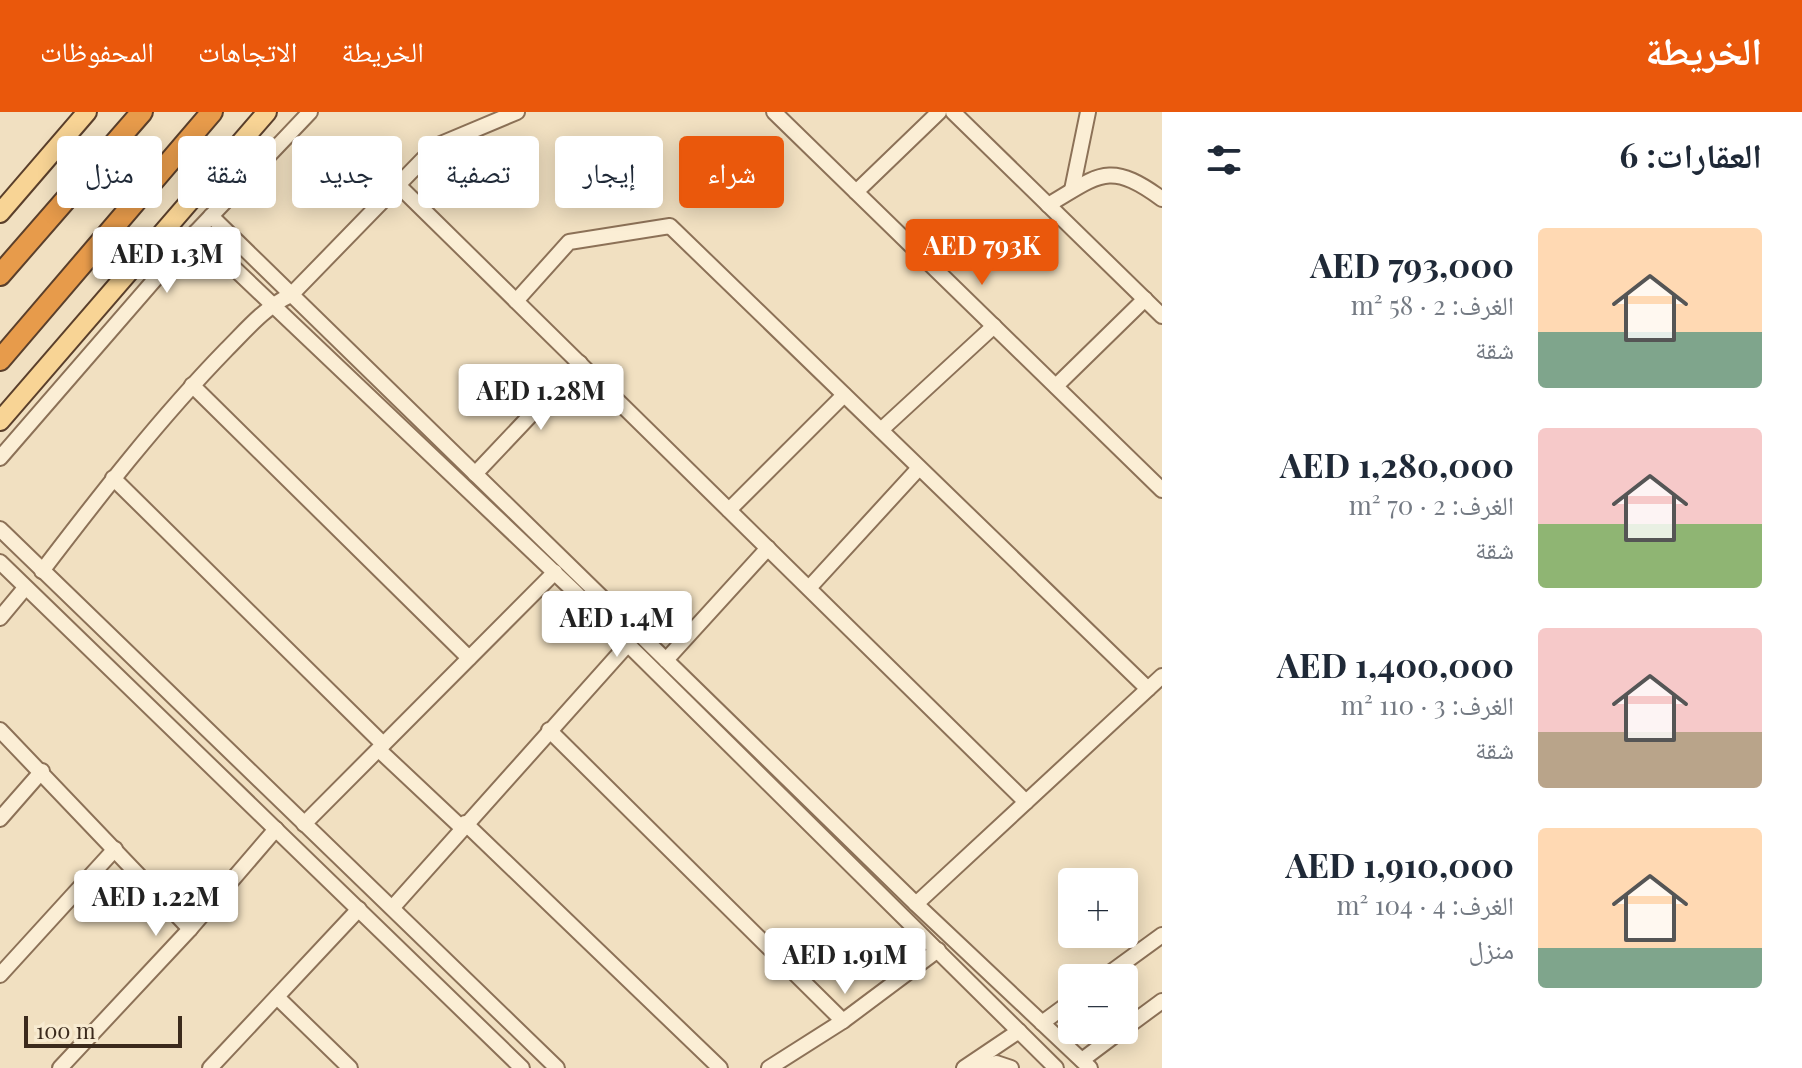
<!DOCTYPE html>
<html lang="ar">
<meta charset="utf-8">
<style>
:root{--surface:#fff;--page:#f2f2f3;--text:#1f2937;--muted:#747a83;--accent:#ea580c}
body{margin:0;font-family:"Playfair Display","Noto Naskh Arabic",serif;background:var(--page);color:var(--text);direction:rtl;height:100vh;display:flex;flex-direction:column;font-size:30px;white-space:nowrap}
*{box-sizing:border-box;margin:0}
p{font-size:26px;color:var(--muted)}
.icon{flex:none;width:44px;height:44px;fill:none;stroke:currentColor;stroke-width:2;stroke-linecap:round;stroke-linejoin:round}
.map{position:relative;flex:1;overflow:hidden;direction:ltr}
.side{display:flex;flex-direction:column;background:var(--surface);width:640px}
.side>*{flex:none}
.banner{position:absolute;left:24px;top:24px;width:760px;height:72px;direction:rtl;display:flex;gap:16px}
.tools{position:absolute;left:1058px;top:756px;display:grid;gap:16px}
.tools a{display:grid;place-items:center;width:80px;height:80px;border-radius:8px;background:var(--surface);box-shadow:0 4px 20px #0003;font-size:40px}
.scale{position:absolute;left:24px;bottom:20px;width:158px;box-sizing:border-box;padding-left:8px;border:4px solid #3b2a1c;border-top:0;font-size:22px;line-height:28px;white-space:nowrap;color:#3b2a1c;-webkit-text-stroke:6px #f8ebd1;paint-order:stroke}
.price{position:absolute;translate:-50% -68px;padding:0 18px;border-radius:8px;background:#fff;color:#222;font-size:26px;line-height:52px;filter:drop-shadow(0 2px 4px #0008)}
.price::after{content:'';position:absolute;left:50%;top:48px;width:24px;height:18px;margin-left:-12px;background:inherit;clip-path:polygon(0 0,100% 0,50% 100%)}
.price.selected{background:var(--accent);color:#fff}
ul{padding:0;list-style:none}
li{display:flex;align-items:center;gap:24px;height:200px;padding:0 40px}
li span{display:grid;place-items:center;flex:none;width:224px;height:160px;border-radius:8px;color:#555}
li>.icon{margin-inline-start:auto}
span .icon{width:96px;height:96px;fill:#fffc;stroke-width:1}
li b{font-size:34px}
h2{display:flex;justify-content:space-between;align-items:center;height:96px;padding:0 40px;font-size:34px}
.pill{padding:0 28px;border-radius:8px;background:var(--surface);box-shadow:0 4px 20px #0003;font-size:28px;line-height:72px}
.pill.selected{background:var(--accent);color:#fff}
header{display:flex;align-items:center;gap:48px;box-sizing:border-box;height:112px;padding:0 40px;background:var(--accent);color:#fff}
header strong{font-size:38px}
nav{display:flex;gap:44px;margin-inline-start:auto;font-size:28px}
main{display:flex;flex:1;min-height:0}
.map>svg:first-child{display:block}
</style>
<header>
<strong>الخريطة</strong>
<nav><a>الخريطة</a><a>الاتجاهات</a><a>المحفوظات</a></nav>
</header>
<main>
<section class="side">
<h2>العقارات: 6<svg class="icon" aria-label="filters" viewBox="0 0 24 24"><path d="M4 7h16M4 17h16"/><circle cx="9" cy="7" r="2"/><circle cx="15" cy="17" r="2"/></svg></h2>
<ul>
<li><span style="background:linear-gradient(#ffd9b3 65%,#7fa58c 0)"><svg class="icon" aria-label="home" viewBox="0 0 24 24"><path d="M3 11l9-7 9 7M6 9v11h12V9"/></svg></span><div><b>AED 793,000</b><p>الغرف: 2 · 58 m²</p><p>شقة</p></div></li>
<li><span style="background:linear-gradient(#f6c9c9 60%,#8fb573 0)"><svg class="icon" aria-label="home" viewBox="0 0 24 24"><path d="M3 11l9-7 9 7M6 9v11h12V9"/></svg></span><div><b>AED 1,280,000</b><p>الغرف: 2 · 70 m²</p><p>شقة</p></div></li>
<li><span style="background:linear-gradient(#f6c9c9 65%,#b9a48a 0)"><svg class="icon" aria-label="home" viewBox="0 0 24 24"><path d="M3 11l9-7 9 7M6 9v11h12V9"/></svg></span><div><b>AED 1,400,000</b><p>الغرف: 3 · 110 m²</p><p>شقة</p></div></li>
<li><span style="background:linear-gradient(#ffd9b3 75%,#7fa58c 0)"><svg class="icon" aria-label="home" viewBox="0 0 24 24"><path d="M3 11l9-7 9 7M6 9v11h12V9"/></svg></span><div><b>AED 1,910,000</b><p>الغرف: 4 · 104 m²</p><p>منزل</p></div></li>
</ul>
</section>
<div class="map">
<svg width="1162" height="956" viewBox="0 0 1162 956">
<rect width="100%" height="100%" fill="#f1e0c1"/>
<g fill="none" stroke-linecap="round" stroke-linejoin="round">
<defs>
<g id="minor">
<path d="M774 0 1162 378"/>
<path d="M953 0 1162 204"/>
<path d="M398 73 1026 690"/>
<path d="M1072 78 1088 0"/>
<path d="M856 80 939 0"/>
<path d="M1048 93C1099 63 1109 48 1162 87"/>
<path d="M211 104 916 792 1090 956"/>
<path d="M196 120 574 479 1056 956"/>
<path d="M516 189 569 130 670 114 1148 577"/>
<path d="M192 273 469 546"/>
<path d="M1056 274 1145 187"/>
<path d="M881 318 994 214"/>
<path d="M0 346 196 120 310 0"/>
<path d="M475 362 580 251"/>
<path d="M113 366 383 632"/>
<path d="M729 398 844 283"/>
<path d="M0 417 557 956"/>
<path d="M0 450 522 956"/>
<path d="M42 459C100 383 159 307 226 238 247 217 265 195 291 183L436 34 517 0"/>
<path d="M809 476 919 356"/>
<path d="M0 506 25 476"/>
<path d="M666 548 768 436"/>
<path d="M0 618 190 817"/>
<path d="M549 618 843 909"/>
<path d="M379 638 461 715"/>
<path d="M0 707 42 659"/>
<path d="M465 711 720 956"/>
<path d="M304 712 555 460"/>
<path d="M916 792 1162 564"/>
<path d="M393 795 628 532"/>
<path d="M0 863 115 737"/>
<path d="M1103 866 1162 823"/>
<path d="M277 885 350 956"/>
<path d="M1042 911 1072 889"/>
<path d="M1124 917 1162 889"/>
<path d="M1082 948 1122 918"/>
<path d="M60 956 190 817 276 717"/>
<path d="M210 956 359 797"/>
<path d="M769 956 843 909 938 838"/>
<path d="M964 956 1019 919"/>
<path d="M983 956 996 951 1011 956"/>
</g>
<g id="major">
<path d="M0 101 87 0"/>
<path d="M0 309 267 0"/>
</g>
<g id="highway">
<path d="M0 163 142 0"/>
<path d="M0 248 212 0"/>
</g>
</defs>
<use href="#minor" stroke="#8c7157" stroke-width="18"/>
<use href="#major" stroke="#5a3f2b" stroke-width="22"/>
<use href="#highway" stroke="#5a3f2b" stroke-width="24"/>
<use href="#minor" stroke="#fbeed5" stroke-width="14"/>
<use href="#major" stroke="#f8d495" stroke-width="18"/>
<use href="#highway" stroke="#e79b4b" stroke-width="20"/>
</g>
</svg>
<div class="tools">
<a>+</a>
<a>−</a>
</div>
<div class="scale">100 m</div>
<b class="price selected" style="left:982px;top:175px">AED 793K</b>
<b class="price" style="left:167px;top:183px">AED 1.3M</b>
<b class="price" style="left:541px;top:320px">AED 1.28M</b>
<b class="price" style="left:617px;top:547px">AED 1.4M</b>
<b class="price" style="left:156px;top:826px">AED 1.22M</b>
<b class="price" style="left:845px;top:884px">AED 1.91M</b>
<div class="banner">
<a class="pill selected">شراء</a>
<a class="pill">إيجار</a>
<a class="pill">تصفية</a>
<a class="pill">جديد</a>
<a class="pill">شقة</a>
<a class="pill">منزل</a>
</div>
</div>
</main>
